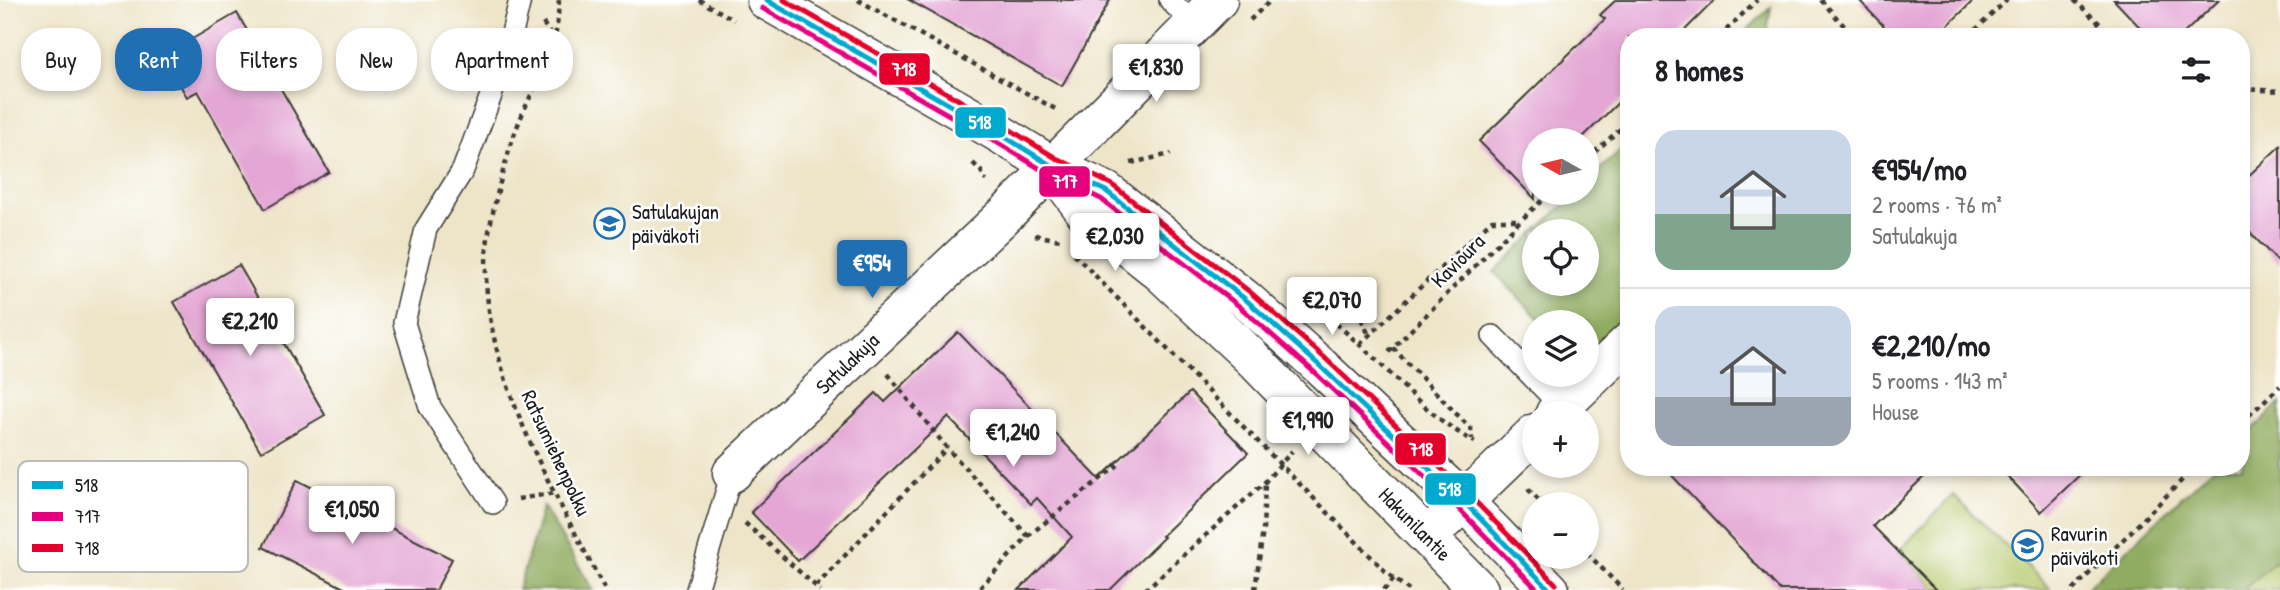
<!DOCTYPE html>
<meta charset="utf-8">
<style>
:root{--surface:#fff;--page:#f6f6f6;--text:#202124;--muted:#757577;--line:#e0e0e0;--accent:#1f6fb2}
body{margin:0;font-family:"Patrick Hand",sans-serif;background:var(--page);color:var(--text);height:100vh;display:flex;flex-direction:column;font-size:26px;white-space:nowrap}
*{box-sizing:border-box;margin:0}
p{font-size:23px;color:var(--muted)}
.icon{flex:none;width:38px;height:38px;fill:none;stroke:currentColor;stroke-width:2;stroke-linecap:round;stroke-linejoin:round}
.map{position:relative;flex:1;overflow:hidden}
.drawer{position:absolute;left:1620px;top:28px;width:630px;height:448px;display:flex;flex-direction:column;background:var(--surface);border-radius:28px;box-shadow:0 4px 10px #0003}
.drawer>*{flex:none}
.banner{position:absolute;left:21px;top:28px;width:665px;height:63px;display:flex;gap:14px}
.needle{width:46px;rotate:278deg}
.controls{position:absolute;left:1522px;top:128px;display:grid;gap:14px}
.controls a{display:grid;place-items:center;width:77px;height:77px;border-radius:50%;background:var(--surface);box-shadow:0 4px 10px #0003;font-size:35px}
.price{position:absolute;translate:-50% -60px;padding:0 16px;border-radius:7px;background:#fff;color:#222;font-size:23px;line-height:46px;filter:drop-shadow(0 2px 4px #0008)}
.price::after{content:'';position:absolute;left:50%;top:42px;width:21px;height:16px;margin-left:-10px;background:inherit;clip-path:polygon(0 0,100% 0,50% 100%)}
.price.selected{background:var(--accent);color:#fff}
ul{padding:0;list-style:none}
li{display:flex;align-items:center;gap:21px;height:175px;padding:0 35px}
li+li{border-top:2px solid var(--line)}
li span{display:grid;place-items:center;flex:none;width:196px;height:140px;border-radius:21px;color:#555}
li>.icon{margin-inline-start:auto}
span .icon{width:84px;height:84px;fill:#fffc;stroke-width:1}
li b{font-size:30px}
h2{display:flex;justify-content:space-between;align-items:center;height:84px;padding:0 35px;font-size:30px}
.tag{padding:0 24px;border-radius:28px;background:var(--surface);box-shadow:0 4px 10px #0003;font-size:24px;line-height:63px}
.tag.selected{background:var(--accent);color:#fff}
.map>svg:first-child{display:block}
</style>
<div class="map">
<svg width="2280" height="590" viewBox="0 0 2280 590">
<rect width="100%" height="100%" fill="#fff"/>
<filter id="ink" filterUnits="userSpaceOnUse"><feTurbulence type="fractalNoise" baseFrequency=".0143" numOctaves="2"/><feDisplacementMap in="SourceGraphic" scale="14" xChannelSelector="R" yChannelSelector="G"/><feConvolveMatrix kernelMatrix="1 2 1 2 8 2 1 2 1" color-interpolation-filters="sRGB"/></filter>
<filter id="wash" filterUnits="userSpaceOnUse"><feTurbulence type="fractalNoise" baseFrequency=".00686" numOctaves="4" result="noise"/><feDisplacementMap in="SourceGraphic" scale="28" xChannelSelector="R" yChannelSelector="G"/><feGaussianBlur stdDeviation="1.57" result="paint"/><feColorMatrix in="noise" values="0 0 0 0 0 0 0 0 0 0 0 0 0 0 0 0 0 1.4 0 .05"/><feComposite in="paint" operator="in"/></filter>
<g filter="url(#wash)">
<rect width="100%" height="100%" fill="#eee5c9"/>
<g fill="#b6c86c" stroke="#697244" stroke-width="2">
<path d="M1953 495 2050 588 2048 590H1936L1898 552Z"/>
<path d="M2280 501V590H2189Z"/>
</g>
<g fill="#90ac60" stroke="#56643e" stroke-width="2">
<path d="M1771 7 1766 37H1740Z"/>
<path d="M1629 142V320L1587 360V322H1542L1494 272 1535 232V284H1587V231H1536L1577 193 1587 192V182Z"/>
<path d="M2280 403V557L2243 590H2085L2213 467H2242V440Z"/>
<path d="M543 506 593 590H518Z"/>
</g>
<g id="blocks">
<g fill="#e4a7d5">
<path d="M909 0H1110L1062 86Z"/>
<path d="M1616 0H1715L1678 37H1629V92L1580 140H1535V199L1479 141 1605 19 1600 15Z"/>
<path d="M1859 0H1974L1936 37H1894Z"/>
<path d="M2114 0H2219L2180 37H2149Z"/>
<path d="M237 13 329 172 265 209 198 91 187 97 163 56Z"/>
<path d="M2280 146V264L2242 224V182Z"/>
<path d="M239 265 325 415 261 452 174 302Z"/>
<path d="M958 332 1099 479 1190 392 1248 453 1162 536 1164 537 1110 590H1019L1072 537 1037 498 1031 504 948 417 798 561 751 512 876 393 885 402Z"/>
<path d="M1664 467H1934L1873 526 1936 590H1780Z"/>
<path d="M1999 467H2088L2041 512Z"/>
<path d="M297 480 452 559 436 590H348L263 547Z"/>
</g>
</g>
</g>
<g filter="url(#ink)">
<use href="#blocks" fill-opacity="0" stroke="#3c3a36" stroke-width="2"/>
<g fill="none" stroke-linecap="round" stroke-linejoin="round">
<defs>
<g id="service">
<path d="M1170 0 1193 24"/>
<path d="M1493 336 1562 407"/>
<path d="M493 503 430 407 404 323 426 229 463 170 508 50 520 0"/>
<path d="M697 590 732 473"/>
</g>
<g id="minor">
<path d="M1555 413 1629 342"/>
<path id="s1" d="M732 473 1007 213 1218 0"/>
<path d="M1428 536 1535 433"/>
</g>
<g id="secondary">
<path d="M766 0 997 132 1052 166 1106 191 1245 299 1320 366 1463 501 1550 590"/>
<path id="s2" d="M1053 168 1086 213 1161 273 1250 356 1479 590"/>
</g>
</defs>
<use href="#service" stroke="#3c3a36" stroke-width="24"/>
<use href="#minor" stroke="#3c3a36" stroke-width="41"/>
<use href="#secondary" stroke="#3c3a36" stroke-width="41"/>
<g stroke="#3c3a36" stroke-width="4.5" stroke-dasharray="5 5" stroke-linecap="butt">
<path d="M559 0C558 13 558 29 553 42 544 72 527 100 516 130 506 158 498 188 492 217 462 341 550 483 605 590"/>
<path d="M699 0 734 20"/>
<path d="M858 0 1059 111"/>
<path d="M1821 0 1854 37"/>
<path d="M2074 0 2114 37"/>
<path d="M1250 20 1271 0"/>
<path d="M543 23 554 39"/>
<path d="M1719 37 1757 0"/>
<path d="M1968 37 2007 0"/>
<path d="M2242 89 2280 91"/>
<path d="M1587 159 1629 121"/>
<path d="M973 163 981 171 986 181"/>
<path d="M1131 163 1171 154"/>
<path d="M1035 235 1060 240"/>
<path d="M1074 254 1388 574 1409 590"/>
<path d="M1351 281 1354 304 1369 335"/>
<path d="M1305 299C1323 314 1342 328 1359 344 1397 378 1429 418 1475 442"/>
<path d="M1360 344 1492 220H1520"/>
<path d="M1393 348 1471 429 1472 439"/>
<path d="M1389 352 1521 220 1551 192"/>
<path d="M888 374 947 448 1028 536 978 590"/>
<path d="M2242 422 2280 386"/>
<path d="M1528 489 1542 504"/>
<path d="M518 499 555 493"/>
<path d="M745 523 820 590"/>
<path d="M1028 536 1118 465"/>
<path d="M1587 553 1623 590"/>
<path d="M816 586 947 448"/>
<path d="M1145 590 1265 482 1292 451"/>
<path d="M1255 590 1263 530 1265 483"/>
<path d="M1384 590 1394 578"/>
<path d="M2073 590 2195 467"/>
</g>
<use href="#service" stroke="#fff" stroke-width="21"/>
<use href="#minor" stroke="#fff" stroke-width="38"/>
<use href="#secondary" stroke="#fff" stroke-width="38"/>
<defs>
<path id="bus-1" d="M766 0 997 132 1052 166 1106 191 1245 299 1320 366 1463 501 1550 590"/>
<path id="bus-2" d="M762 8 993 140 1047 173 1101 199 1239 306 1314 372 1457 507 1538 590"/>
<path id="bus-3" d="M784 0 1001 124 1056 158 1111 184 1250 292 1326 359 1469 495 1556 584"/>
</defs>
<use href="#bus-1" stroke="#fff" stroke-width="10"/>
<use href="#bus-2" stroke="#fff" stroke-width="10"/>
<use href="#bus-3" stroke="#fff" stroke-width="10"/>
<use href="#bus-1" stroke="#00a9ce" stroke-width="5"/>
<use href="#bus-2" stroke="#e5007d" stroke-width="5"/>
<use href="#bus-3" stroke="#e4002b" stroke-width="5"/>
</g>
</g>
<defs>
<symbol id="school-ring" viewBox="-11 -11 22 22"><circle r="9.5" fill="#fff" stroke="#1f6fb2" stroke-width="1.5"/><path d="M0-5L7-2L0 1L-7-2ZM-4 1L0 2.5L4 1V4Q0 6-4 4Z" fill="#1f6fb2"/></symbol>
</defs>
<g fill-rule="evenodd">
<use href="#school-ring" x="592" y="206" width="35" height="35"/>
<use href="#school-ring" x="2010" y="528" width="35" height="35"/>
</g>
<g text-anchor="middle" stroke-width="5" stroke-linejoin="round" paint-order="stroke">
<g font-size="21" fill="#1c1c1c" stroke="#fff" text-anchor="start">
<text x="632" y="219">Satulakujan<tspan x="632" dy="24">päiväkoti</tspan></text>
<text x="2051" y="541">Ravurin<tspan x="2051" dy="24">päiväkoti</tspan></text>
</g>
<g font-size="21" fill="#1c1c1c" stroke="#fff">
<text transform="translate(1458 261) rotate(-45)" y="7">Kavioura</text>
<text dy="7" stroke="none"><textPath href="#s1" startOffset="159">Satulakuja</textPath></text>
<text transform="translate(556 453) rotate(65)" y="7">Ratsumiehenpolku</text>
<text dy="7" stroke="none"><textPath href="#s2" startOffset="509">Hakunilantie</textPath></text>
</g>
</g>
<rect x="18" y="461" width="230" height="111" rx="10" fill="#fff" stroke="#bbb" stroke-width="2"/>
<rect x="32" y="481" width="31" height="8" fill="#00a9ce"/>
<rect x="32" y="512" width="31" height="9" fill="#e5007d"/>
<rect x="32" y="544" width="31" height="8" fill="#e4002b"/>
<g font-size="19" fill="#1c1c1c">
<text x="75" y="492">518</text>
<text x="75" y="523">717</text>
<text x="75" y="555">718</text>
</g>
<g stroke="#fff" stroke-width="2.5">
<rect x="878" y="52" width="53" height="34" rx="7" fill="#e4002b"/>
<rect x="954" y="106" width="53" height="33" rx="7" fill="#00a9ce"/>
<rect x="1038" y="165" width="53" height="33" rx="7" fill="#e5007d"/>
<rect x="1394" y="432" width="53" height="34" rx="7" fill="#e4002b"/>
<rect x="1424" y="472" width="53" height="34" rx="7" fill="#00a9ce"/>
</g>
<g font-size="19" text-anchor="middle" font-weight="bold" fill="#fff">
<text x="904" y="76">718</text>
<text x="980" y="129">518</text>
<text x="1065" y="188">717</text>
<text x="1421" y="456">718</text>
<text x="1450" y="496">518</text>
</g>
</svg>
<div class="controls">
<a><svg class="needle" viewBox="-14 -14 28 28"><path d="M0-13l5 13h-10z" fill="#e53935"/><path d="M0 13l5-13h-10z" fill="#757577"/></svg></a>
<a><svg class="icon" aria-label="locate" viewBox="0 0 24 24"><circle cx="12" cy="12" r="6"/><path d="M12 2v4M12 18v4M2 12h4M18 12h4"/></svg></a>
<a><svg class="icon" aria-label="layers" viewBox="0 0 24 24"><path d="M12 4l9 5-9 5-9-5zM3 14l9 5 9-5"/></svg></a>
<a>+</a>
<a>−</a>
</div>
<b class="price" style="left:1156px;top:104px">€1,830</b>
<b class="price" style="left:1115px;top:273px">€2,030</b>
<b class="price selected" style="left:872px;top:300px">€954</b>
<b class="price" style="left:1332px;top:337px">€2,070</b>
<b class="price" style="left:250px;top:358px">€2,210</b>
<b class="price" style="left:1308px;top:457px">€1,990</b>
<b class="price" style="left:1013px;top:469px">€1,240</b>
<b class="price" style="left:352px;top:546px">€1,050</b>
<div class="banner">
<a class="tag">Buy</a>
<a class="tag selected">Rent</a>
<a class="tag">Filters</a>
<a class="tag">New</a>
<a class="tag">Apartment</a>
</div>
<section class="drawer">
<h2>8 homes<svg class="icon" aria-label="filters" viewBox="0 0 24 24"><path d="M4 7h16M4 17h16"/><circle cx="9" cy="7" r="2"/><circle cx="15" cy="17" r="2"/></svg></h2>
<ul>
<li><span style="background:linear-gradient(#c9d6e8 60%,#7fa58c 0)"><svg class="icon" aria-label="home" viewBox="0 0 24 24"><path d="M3 11l9-7 9 7M6 9v11h12V9"/></svg></span><div><b>€954/mo</b><p>2 rooms · 76 m²</p><p>Satulakuja</p></div></li>
<li><span style="background:linear-gradient(#c9d6e8 65%,#9aa5b1 0)"><svg class="icon" aria-label="home" viewBox="0 0 24 24"><path d="M3 11l9-7 9 7M6 9v11h12V9"/></svg></span><div><b>€2,210/mo</b><p>5 rooms · 143 m²</p><p>House</p></div></li>
</ul>
</section>
</div>
